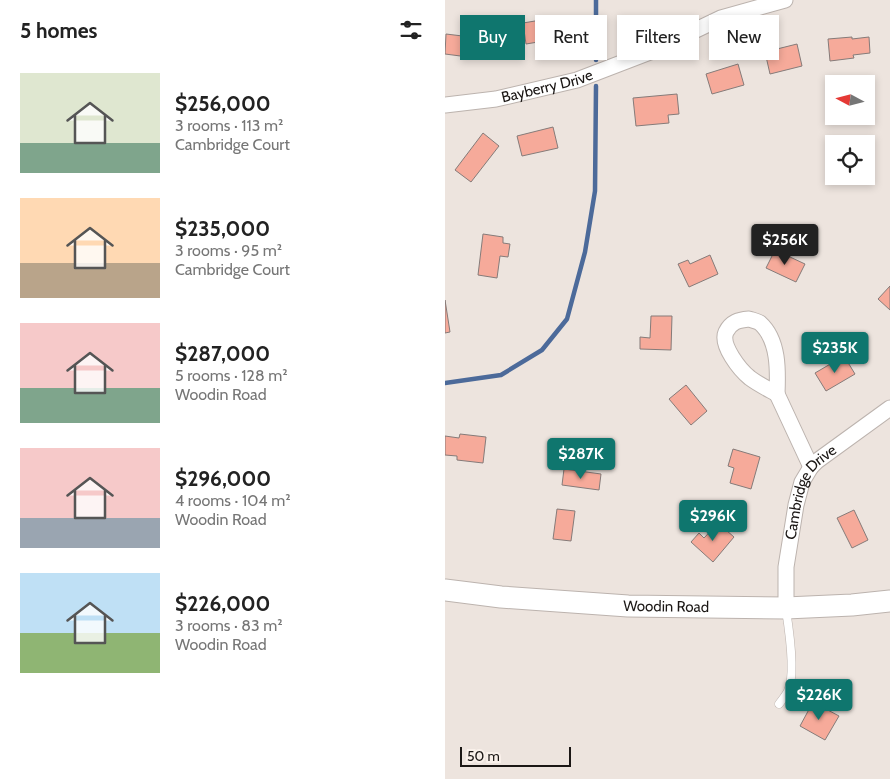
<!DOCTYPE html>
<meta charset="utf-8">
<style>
:root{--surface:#fff;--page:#f2f2f2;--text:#222;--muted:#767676;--accent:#0f766e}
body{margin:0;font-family:Cabin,sans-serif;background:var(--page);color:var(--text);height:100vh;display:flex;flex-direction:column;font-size:19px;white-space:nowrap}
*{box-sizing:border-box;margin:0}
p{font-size:16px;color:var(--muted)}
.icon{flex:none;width:28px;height:28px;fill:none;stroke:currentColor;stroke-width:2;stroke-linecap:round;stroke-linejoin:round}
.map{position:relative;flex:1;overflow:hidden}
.drawer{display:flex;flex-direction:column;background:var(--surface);width:445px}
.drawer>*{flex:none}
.banner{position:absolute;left:15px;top:15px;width:355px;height:45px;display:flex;gap:10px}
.needle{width:32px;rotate:277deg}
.tools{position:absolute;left:380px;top:75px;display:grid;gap:10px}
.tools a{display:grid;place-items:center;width:50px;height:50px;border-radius:0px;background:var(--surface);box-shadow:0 2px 8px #0003;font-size:25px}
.scale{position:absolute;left:15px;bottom:12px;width:111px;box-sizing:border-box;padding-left:5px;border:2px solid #1b1715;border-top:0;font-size:14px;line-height:18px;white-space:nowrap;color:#1b1715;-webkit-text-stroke:4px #faf1eb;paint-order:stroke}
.price{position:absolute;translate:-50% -42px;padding:0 11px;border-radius:5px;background:var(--accent);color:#fff;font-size:16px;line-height:32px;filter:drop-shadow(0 1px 2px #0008)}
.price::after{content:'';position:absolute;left:50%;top:30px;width:15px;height:11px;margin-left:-8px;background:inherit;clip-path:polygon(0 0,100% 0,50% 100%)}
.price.active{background:#222;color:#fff}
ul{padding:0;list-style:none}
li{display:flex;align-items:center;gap:15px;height:125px;padding:0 20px}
li span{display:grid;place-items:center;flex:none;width:140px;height:100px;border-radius:0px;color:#555}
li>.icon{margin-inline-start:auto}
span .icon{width:60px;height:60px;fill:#fffc;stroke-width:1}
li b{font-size:21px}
h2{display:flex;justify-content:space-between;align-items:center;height:60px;padding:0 20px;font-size:21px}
.tag{padding:0 18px;border-radius:0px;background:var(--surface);box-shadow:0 2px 8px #0003;font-size:18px;line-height:45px}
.tag.active{background:var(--accent);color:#fff}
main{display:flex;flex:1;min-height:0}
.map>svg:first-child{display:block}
</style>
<main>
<section class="drawer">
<h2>5 homes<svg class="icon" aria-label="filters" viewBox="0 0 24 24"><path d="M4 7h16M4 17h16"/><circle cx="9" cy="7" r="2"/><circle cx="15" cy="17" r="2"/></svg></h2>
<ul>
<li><span style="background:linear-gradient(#dfe7d0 70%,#7fa58c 0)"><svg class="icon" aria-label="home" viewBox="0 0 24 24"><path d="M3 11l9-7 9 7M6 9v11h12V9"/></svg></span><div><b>$256,000</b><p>3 rooms · 113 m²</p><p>Cambridge Court</p></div></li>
<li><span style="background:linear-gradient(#ffd9b3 65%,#b9a48a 0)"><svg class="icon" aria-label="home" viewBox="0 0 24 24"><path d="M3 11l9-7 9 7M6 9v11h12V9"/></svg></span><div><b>$235,000</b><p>3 rooms · 95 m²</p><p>Cambridge Court</p></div></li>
<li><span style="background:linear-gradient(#f6c9c9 65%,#7fa58c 0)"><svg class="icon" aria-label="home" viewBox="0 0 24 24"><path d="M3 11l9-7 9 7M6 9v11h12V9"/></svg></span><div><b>$287,000</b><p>5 rooms · 128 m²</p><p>Woodin Road</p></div></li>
<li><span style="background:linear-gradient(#f6c9c9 70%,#9aa5b1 0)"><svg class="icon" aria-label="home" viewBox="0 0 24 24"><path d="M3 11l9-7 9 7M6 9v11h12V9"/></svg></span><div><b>$296,000</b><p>4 rooms · 104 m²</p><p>Woodin Road</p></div></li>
<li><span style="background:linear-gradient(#bfe0f5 60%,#8fb573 0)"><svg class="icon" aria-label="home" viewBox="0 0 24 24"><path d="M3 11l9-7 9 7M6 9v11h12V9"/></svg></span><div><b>$226,000</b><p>3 rooms · 83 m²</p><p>Woodin Road</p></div></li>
</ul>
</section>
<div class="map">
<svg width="445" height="779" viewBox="0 0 445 779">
<rect width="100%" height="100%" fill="#ede4de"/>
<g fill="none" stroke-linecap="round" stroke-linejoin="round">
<g stroke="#4c6a9a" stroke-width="4.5">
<path d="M151 0V60"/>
<path d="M0 383 56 375 97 350 122 319 140 252 150 191 151 86"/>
</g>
</g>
<g fill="#f6aa9a" stroke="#857b79">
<path d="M108 18 111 39 81 44 78 23Z"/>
<path d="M1 34 34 38 31 58 0 54Z"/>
<path d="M407 37V39L424 37 425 53 408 55 409 58 385 61 383 39Z"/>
<path d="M352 44 357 66 325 74 320 52Z"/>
<path d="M293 64 299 85 267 94 261 74Z"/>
<path d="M232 94 234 114 223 115 224 123 191 126 188 98Z"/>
<path d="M108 127 113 148 77 156 72 136Z"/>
<path d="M38 133 54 146 26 182 10 170Z"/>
<path d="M38 234 58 237V243L65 244 63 257 55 256 52 278 33 275Z"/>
<path d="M330 250 360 264 351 282 321 268Z"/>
<path d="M265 255 273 274 244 287 233 264 243 260 245 264Z"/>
<path d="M445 286V310L433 299Z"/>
<path d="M0 300 5 332 0 333Z"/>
<path d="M206 316H227L226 350 195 349V337L205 338Z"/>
<path d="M399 356 410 374 381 391 370 373Z"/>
<path d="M241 385 262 411 246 425 224 399Z"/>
<path d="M15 434 41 437 38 463 12 460V456L0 455V436L14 438Z"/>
<path d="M288 449 315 457 306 489 285 483 289 468 283 466Z"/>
<path d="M119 469 156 474 154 490 117 485Z"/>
<path d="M112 509 130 511 126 541 108 539Z"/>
<path d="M409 510 423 540 407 548 392 518Z"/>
<path d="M273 523 289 537 268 562 246 542 254 533 259 538Z"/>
<path d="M368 702 394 716 380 740 355 726Z"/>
</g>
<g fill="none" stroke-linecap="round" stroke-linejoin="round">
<defs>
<path id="lane" d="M334 704C337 700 341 695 343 691 351 674 344 629 341 610"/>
<g id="street">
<path id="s1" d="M0 105 51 99 132 80 205 52 276 18 340 0"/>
<path d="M304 319C307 320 312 321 315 323 334 340 333 371 332 394 323 389 313 384 305 378 295 370 275 345 281 332 286 322 293 320 304 319Z"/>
<path d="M332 394 366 467"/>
<path id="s2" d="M341 608V567L351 505 357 482 366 467 372 461 445 408"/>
</g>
<g id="secondary">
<path id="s3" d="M0 590 56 597 183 606 341 608 407 605 445 601"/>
</g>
</defs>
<use href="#lane" stroke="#bcb3ae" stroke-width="9"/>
<use href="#street" stroke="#bcb3ae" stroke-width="17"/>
<use href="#secondary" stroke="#bcb3ae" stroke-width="23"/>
<use href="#lane" stroke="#fff" stroke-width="8"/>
<use href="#street" stroke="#fff" stroke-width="15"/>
<use href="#secondary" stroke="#fff" stroke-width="21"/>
</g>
<g text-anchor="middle" stroke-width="5" stroke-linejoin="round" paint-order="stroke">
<g font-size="15" fill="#1b1715" stroke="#faf1eb">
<text dy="5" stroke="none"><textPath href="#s1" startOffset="104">Bayberry Drive</textPath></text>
<text dy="5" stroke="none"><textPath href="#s2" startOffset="122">Cambridge Drive</textPath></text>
<text dy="5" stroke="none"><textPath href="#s3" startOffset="222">Woodin Road</textPath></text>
</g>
</g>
</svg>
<div class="tools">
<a><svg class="needle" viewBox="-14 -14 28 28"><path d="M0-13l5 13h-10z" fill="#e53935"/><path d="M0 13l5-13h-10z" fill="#767676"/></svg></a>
<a><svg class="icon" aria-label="locate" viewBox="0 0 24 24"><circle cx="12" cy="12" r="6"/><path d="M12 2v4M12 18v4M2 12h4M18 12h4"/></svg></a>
</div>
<div class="scale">50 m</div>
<b class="price active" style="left:340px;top:266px">$256K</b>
<b class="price" style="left:390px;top:374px">$235K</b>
<b class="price" style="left:136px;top:480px">$287K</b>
<b class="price" style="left:268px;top:542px">$296K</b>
<b class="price" style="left:374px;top:721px">$226K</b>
<div class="banner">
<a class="tag active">Buy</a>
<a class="tag">Rent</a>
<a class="tag">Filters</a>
<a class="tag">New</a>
</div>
</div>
</main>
